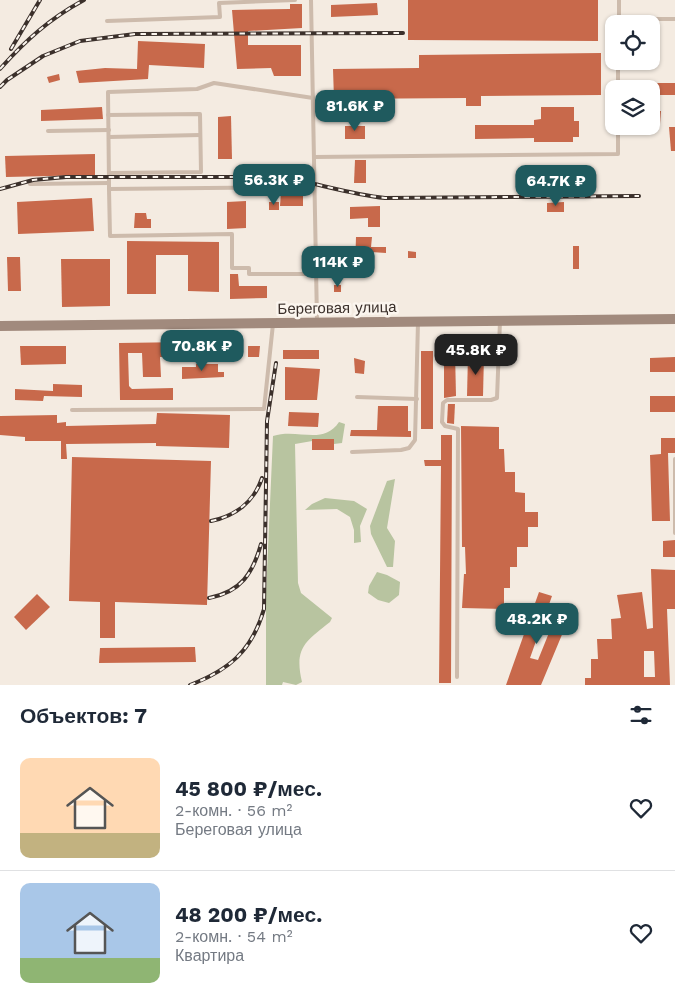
<!DOCTYPE html>
<html lang="ru">
<meta charset="utf-8">
<style>
:root{--surface:#fff;--page:#f6f6f7;--text:#1f2937;--muted:#747a83;--line:#e0e1e3;--accent:#1f5a5e}
body{margin:0;font-family:"Work Sans",sans-serif;background:var(--page);color:var(--text);height:100vh;display:flex;flex-direction:column;font-size:19px;white-space:nowrap}
*{box-sizing:border-box;margin:0}
p{font-size:16px;color:var(--muted)}
.icon{flex:none;width:28px;height:28px;fill:none;stroke:currentColor;stroke-width:2;stroke-linecap:round;stroke-linejoin:round}
.map{position:relative;height:685px;overflow:hidden}
.details{display:flex;flex-direction:column;background:var(--surface);flex:1}
.details>*{flex:none}
.buttons{position:absolute;left:605px;top:15px;display:grid;gap:10px}
.buttons a{display:grid;place-items:center;width:55px;height:55px;border-radius:10px;background:var(--surface);box-shadow:0 1px 4px #0004;font-size:25px}
.price{position:absolute;translate:-50% -42px;padding:0 11px;border-radius:10px;background:var(--accent);color:#fff;font-size:16px;line-height:32px;filter:drop-shadow(0 1px 2px #0008)}
.price::after{content:'';position:absolute;left:50%;top:30px;width:15px;height:11px;margin-left:-8px;background:inherit;clip-path:polygon(0 0,100% 0,50% 100%)}
.price.current{background:#222;color:#fff}
ul{padding:0;list-style:none}
li{display:flex;align-items:center;gap:15px;height:125px;padding:0 20px}
li+li{border-top:1px solid var(--line)}
li span{display:grid;place-items:center;flex:none;width:140px;height:100px;border-radius:10px;color:#555}
li>.icon{margin-inline-start:auto}
span .icon{width:60px;height:60px;fill:#fffc;stroke-width:1}
li b{font-size:21px}
h2{display:flex;justify-content:space-between;align-items:center;height:60px;padding:0 20px;font-size:21px}
.map>svg:first-child{display:block}
</style>
<div class="map">
<svg width="675" height="685" viewBox="0 0 675 685">
<rect width="100%" height="100%" fill="#f4ebe1"/>
<g fill="#b8c4a0">
<path d="M339 422 345 424 342 443 334 444 318 440 295 444 298 583 301 593 332 618 330 622C305 642 294 648 302 682L296 685 283 682 282 685H266V594L273 436C298 428 323 446 339 422Z"/>
<path d="M395 479 387 528 395 541 393 567H387L371 534 370 526 387 481Z"/>
<path d="M325 498 354 501 367 509 360 526 361 542 354 543V530L350 517 337 509 305 510 312 504Z"/>
<path d="M377 572 387 575 400 582 399 595 389 603 378 600 368 593 369 586Z"/>
</g>
<g fill="#c8694b" fill-rule="evenodd">
<path d="M408 0H598V41L408 40Z"/>
<path d="M377 3 378 15 331 17V5Z"/>
<path d="M290 4H302V28L248 31V45H301V76H274L271 68 237 69 232 10 290 9Z"/>
<path d="M138 41 205 44 204 68 149 65 148 79 79 83 76 71 105 68 137 69Z"/>
<path d="M601 53V95L481 96V106H466V98L334 99 333 69 419 68V55Z"/>
<path d="M59 74 60 80 49 83 47 77Z"/>
<path d="M631 83H675V95H651V89H631Z"/>
<path d="M102 107 103 119 41 121V110Z"/>
<path d="M541 107H574V121H579V137H573V142H534V138L475 139V125H534V120L541 119Z"/>
<path d="M651 111H661L660 124 651 123Z"/>
<path d="M231 116 232 159H218V117Z"/>
<rect x="345" y="126" width="20" height="13"/>
<path d="M669 127H675V151H671Z"/>
<path d="M95 154V175L6 177 5 156Z"/>
<path d="M355 160H366V183H354Z"/>
<path d="M281 192H303V206H280Z"/>
<path d="M92 198 94 231 18 234 17 202Z"/>
<path d="M246 201V228L227 229V202Z"/>
<rect x="269" y="202" width="10" height="8"/>
<path d="M564 202V212H547V203Z"/>
<path d="M380 206V227H368V218L350 219V207Z"/>
<path d="M135 213H146L147 219H151V228H134Z"/>
<path d="M356 237H372L371 247H386V253L371 252V268H355Z"/>
<path d="M127 241 219 242V292L188 291V255H156V294H127Z"/>
<rect x="573" y="246" width="6" height="23"/>
<path d="M408 251 416 252V258H408Z"/>
<path d="M7 257H20L21 291H8Z"/>
<path d="M61 259H110V306L62 307Z"/>
<path d="M230 274H238L239 286H267V298L230 299Z"/>
<rect x="334" y="285" width="7" height="7"/>
<path d="M187 342V357H160L161 377H143L142 353H128L129 386 132 389 173 388V400H120L119 343Z"/>
<path d="M20 346H66V364L21 365Z"/>
<path d="M248 346H260L259 357H248Z"/>
<rect x="283" y="350" width="36" height="9"/>
<rect x="421" y="351" width="12" height="78"/>
<path d="M444 352H455L456 396 444 398Z"/>
<path d="M468 355H484L483 396H467Z"/>
<path d="M675 357V372H650V358Z"/>
<path d="M354 358 365 361 364 374 355 373Z"/>
<path d="M196 364H218V372H224V377L182 379V367H196Z"/>
<path d="M285 367 320 369 317 400H285Z"/>
<path d="M53 384 82 385V397L44 396 43 401 15 400V389L53 391Z"/>
<rect x="650" y="396" width="25" height="16"/>
<path d="M448 404H455L454 424 447 423Z"/>
<path d="M378 406H408V431H411V437L350 436 351 430H377Z"/>
<path d="M289 412 319 413 318 427 288 426Z"/>
<path d="M157 413 230 415 229 448 156 446V443L66 444 67 459H61V441H25V437L0 435V416L57 415V423L66 422V426L156 424Z"/>
<path d="M461 426 499 427V449H504L505 472H515V492L525 493V512H538V527H528V547H517V567H510V588H504V609L462 608 464 574H466L465 547H462Z"/>
<path d="M441 435H452L451 683H439L441 466H425L424 460H441Z"/>
<path d="M661 438H675V453H668L670 521H652L650 455 661 454Z"/>
<rect x="312" y="439" width="22" height="11"/>
<path d="M72 457 211 461 207 605 115 602V638H100V602L69 601Z"/>
<path d="M675 540V557H663V541Z"/>
<path d="M651 569 675 570V609H667L670 685H585V678H591V659H598L597 639H612L611 619 621 618 617 595 642 592 647 629 653 628ZM644 651H654L655 677H644Z"/>
<path d="M539 592 552 596 530 658 538 660 559 608 571 613 541 685H506Z"/>
<path d="M37 594 50 607 26 630 14 617Z"/>
<path d="M195 647 196 662 99 663 100 648Z"/>
</g>
<g fill="none" stroke-linecap="round" stroke-linejoin="round">
<g stroke="#cdbbac" stroke-width="4">
<path d="M311 0 317 321"/>
<path d="M619 0V19H675"/>
<path d="M107 21 220 17 219 3 295 0"/>
<path d="M618 89V61"/>
<path d="M313 98 214 83 197 89 108 92 109 183V189L315 187"/>
<path d="M108 115 200 114 201 172 109 173"/>
<path d="M48 131 109 130"/>
<path d="M109 137 200 135"/>
<path d="M314 157 618 154V126"/>
<path d="M30 184 109 183"/>
<path d="M109 189 110 236 232 234V268H249V274H316"/>
<path d="M357 397 417 399"/>
<path d="M72 410 264 409 273 324"/>
<path d="M352 452 401 450 409 448 415 440 418 322"/>
<path d="M675 459V533"/>
<path d="M457 677 458 429 445 426 442 422 443 403 447 400H491L497 398 500 321"/>
</g>
<path stroke="#a18a7d" stroke-width="10" d="M0 326 675 319"/>
<defs>
<g id="rail">
<path d="M11 49 40 0"/>
<path d="M0 69C26 40 49 19 84 0"/>
<path d="M0 87 7 80 43 56 80 41 135 34 403 33"/>
<path d="M0 189 33 180 66 177H281C316 183 349 194 385 198L639 196"/>
<path d="M211 521C235 516 254 502 262 478"/>
<path d="M209 598C241 592 253 573 261 544"/>
<path d="M190 685C229 670 252 651 264 609L267 421 276 363"/>
</g>
</defs>
<use href="#rail" stroke="#3b302b" stroke-width="4"/>
<use href="#rail" stroke="#fbf5ee" stroke-width="2" stroke-dasharray="5.5" stroke-linecap="butt"/>
</g>
<g text-anchor="middle" stroke-width="5" stroke-linejoin="round" paint-order="stroke">
<g font-size="15" fill="#3b302b" stroke="#fbf5ee">
<text transform="translate(337 308) rotate(-1)" y="5">Береговая улица</text>
</g>
</g>
</svg>
<div class="buttons">
<a><svg class="icon" aria-label="locate" viewBox="0 0 24 24"><circle cx="12" cy="12" r="6"/><path d="M12 2v4M12 18v4M2 12h4M18 12h4"/></svg></a>
<a><svg class="icon" aria-label="layers" viewBox="0 0 24 24"><path d="M12 4l9 5-9 5-9-5zM3 14l9 5 9-5"/></svg></a>
</div>
<b class="price" style="left:355px;top:132px">81.6K ₽</b>
<b class="price" style="left:274px;top:206px">56.3K ₽</b>
<b class="price" style="left:556px;top:207px">64.7K ₽</b>
<b class="price" style="left:338px;top:288px">114K ₽</b>
<b class="price" style="left:202px;top:372px">70.8K ₽</b>
<b class="price current" style="left:476px;top:376px">45.8K ₽</b>
<b class="price" style="left:537px;top:645px">48.2K ₽</b>
</div>
<section class="details">
<h2>Объектов: 7<svg class="icon" aria-label="filters" viewBox="0 0 24 24"><path d="M4 7h16M4 17h16"/><circle cx="9" cy="7" r="2"/><circle cx="15" cy="17" r="2"/></svg></h2>
<ul>
<li><span style="background:linear-gradient(#ffd9b3 75%,#c2b280 0)"><svg class="icon" aria-label="home" viewBox="0 0 24 24"><path d="M3 11l9-7 9 7M6 9v11h12V9"/></svg></span><div><b>45 800 ₽/мес.</b><p>2-комн. · 56 m²</p><p>Береговая улица</p></div><svg class="icon" aria-label="heart" viewBox="0 0 24 24"><path d="M12 20l-8-8c-3-5 5-10 8-4 3-6 11-1 8 4z"/></svg></li>
<li><span style="background:linear-gradient(#a9c7e8 75%,#8fb573 0)"><svg class="icon" aria-label="home" viewBox="0 0 24 24"><path d="M3 11l9-7 9 7M6 9v11h12V9"/></svg></span><div><b>48 200 ₽/мес.</b><p>2-комн. · 54 m²</p><p>Квартира</p></div><svg class="icon" aria-label="heart" viewBox="0 0 24 24"><path d="M12 20l-8-8c-3-5 5-10 8-4 3-6 11-1 8 4z"/></svg></li>
</ul>
</section>
